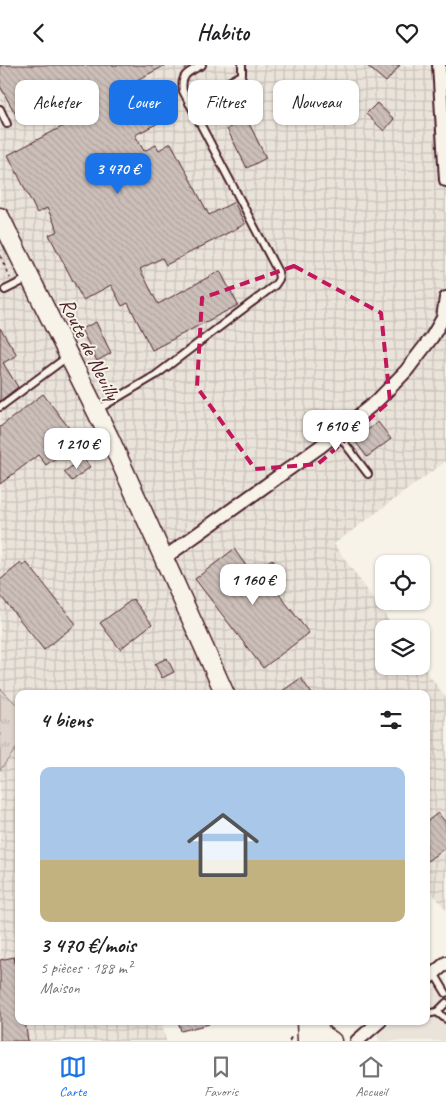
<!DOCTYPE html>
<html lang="fr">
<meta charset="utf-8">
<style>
:root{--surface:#fff;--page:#f6f6f6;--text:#202124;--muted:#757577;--line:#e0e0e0;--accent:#1a73e8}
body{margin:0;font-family:Caveat,sans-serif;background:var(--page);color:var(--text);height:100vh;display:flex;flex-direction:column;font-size:19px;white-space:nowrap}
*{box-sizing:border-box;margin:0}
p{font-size:16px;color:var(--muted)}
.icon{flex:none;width:28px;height:28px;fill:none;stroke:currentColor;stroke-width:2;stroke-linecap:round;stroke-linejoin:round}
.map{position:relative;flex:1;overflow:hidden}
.details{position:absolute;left:15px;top:625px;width:415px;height:335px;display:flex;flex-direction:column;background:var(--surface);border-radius:10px;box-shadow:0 1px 4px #0004}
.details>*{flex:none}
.guide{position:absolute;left:15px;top:15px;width:416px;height:45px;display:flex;gap:10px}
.controls{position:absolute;left:375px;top:490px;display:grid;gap:10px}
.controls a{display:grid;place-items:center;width:55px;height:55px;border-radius:10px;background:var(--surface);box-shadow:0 1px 4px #0004;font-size:25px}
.price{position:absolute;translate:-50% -42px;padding:0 11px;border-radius:10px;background:#fff;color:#222;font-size:16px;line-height:32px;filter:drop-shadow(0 1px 2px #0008)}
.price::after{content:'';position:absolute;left:50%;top:30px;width:15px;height:11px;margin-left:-8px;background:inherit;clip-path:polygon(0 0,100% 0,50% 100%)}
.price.current{background:var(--accent);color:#fff}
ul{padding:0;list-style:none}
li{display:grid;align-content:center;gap:10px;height:265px;padding:0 25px}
li span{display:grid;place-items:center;height:155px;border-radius:10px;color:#555}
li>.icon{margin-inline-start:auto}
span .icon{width:90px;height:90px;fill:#fffc;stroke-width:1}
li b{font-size:21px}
h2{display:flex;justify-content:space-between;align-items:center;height:60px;padding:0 25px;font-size:21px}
.chip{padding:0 18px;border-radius:10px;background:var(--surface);box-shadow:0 1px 4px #0004;font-size:18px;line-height:45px}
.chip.current{background:var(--accent);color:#fff}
header{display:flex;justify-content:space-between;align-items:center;height:65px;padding:0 25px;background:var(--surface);font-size:22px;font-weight:800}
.tabs{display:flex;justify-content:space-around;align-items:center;height:70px;border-top:1px solid var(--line);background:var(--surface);font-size:14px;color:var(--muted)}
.tabs a{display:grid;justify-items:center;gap:2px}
.tabs .current{color:var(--accent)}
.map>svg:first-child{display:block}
</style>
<header><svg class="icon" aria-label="back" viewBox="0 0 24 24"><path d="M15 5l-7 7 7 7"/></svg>Habito<svg class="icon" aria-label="heart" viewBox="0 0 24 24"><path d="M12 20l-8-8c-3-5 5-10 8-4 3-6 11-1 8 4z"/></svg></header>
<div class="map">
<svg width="446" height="976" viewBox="0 0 446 976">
<defs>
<pattern id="industrial-grid" width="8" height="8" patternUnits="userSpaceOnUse" patternTransform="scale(1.25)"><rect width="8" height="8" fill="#eae3da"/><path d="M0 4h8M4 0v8" fill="none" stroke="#cac2bb"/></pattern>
<pattern id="grass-tufts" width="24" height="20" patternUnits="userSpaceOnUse" patternTransform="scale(1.25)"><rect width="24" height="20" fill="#ded4cc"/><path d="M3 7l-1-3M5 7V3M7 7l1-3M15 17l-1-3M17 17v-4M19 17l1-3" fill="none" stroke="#c0b6af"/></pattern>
<pattern id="building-back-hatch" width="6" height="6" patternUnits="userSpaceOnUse" patternTransform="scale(1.25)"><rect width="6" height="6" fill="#ccbfb9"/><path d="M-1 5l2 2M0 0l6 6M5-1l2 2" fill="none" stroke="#b1a49f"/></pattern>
</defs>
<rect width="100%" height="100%" fill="#f7f3e8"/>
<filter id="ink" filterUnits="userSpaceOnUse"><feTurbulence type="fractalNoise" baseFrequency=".02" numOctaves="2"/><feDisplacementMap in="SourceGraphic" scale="10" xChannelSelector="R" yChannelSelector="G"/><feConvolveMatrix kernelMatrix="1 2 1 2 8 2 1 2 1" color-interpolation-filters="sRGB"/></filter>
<g filter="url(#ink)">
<path fill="#eae3da" d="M446 913V976H379L377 970 394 956H426V929Z"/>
<path fill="url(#industrial-grid)" d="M0 0H446V396L334 479 395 564H384V601H421V599L446 633V845L426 820V629H19V956H161L166 976H0Z"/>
<path fill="url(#grass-tufts)" stroke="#947a7c" d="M0 623 19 642V680L0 705Z"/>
<g fill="url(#building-back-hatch)" stroke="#4a1f2b">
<path d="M0 0H166L137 15 158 58 135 70 144 86 156 80 159 85 171 78 209 150 234 137 245 159 166 200 162 193 140 204 158 239 220 206 238 240 152 285 128 238 122 241 111 220 83 235 49 170 58 166 47 143 37 148 8 90 94 45 82 21 62 32 60 27 16 50 0 21Z"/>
<path d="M366 0H400L386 17Z"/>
<path d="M238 36 266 93 247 103 227 64 232 61 223 43Z"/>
<path d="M377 38 394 54 384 66 366 49Z"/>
<path d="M96 257 111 288 97 296 81 264Z"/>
<path d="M0 263 17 290 3 298 18 322 0 336Z"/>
<path d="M43 329 79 376 46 400 38 390 0 419V362Z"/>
<path d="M378 357 391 374 367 392 354 375Z"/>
<path d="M83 393 90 402 72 416 64 407Z"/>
<path d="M234 484 252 509 272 494 284 511 272 520 309 568 263 603 195 514Z"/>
<path d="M21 498 23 501 27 498 76 559 44 585 0 530V515Z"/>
<path d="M133 534 152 559 120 584 100 558Z"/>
<path d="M167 593 174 607 162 613 155 599Z"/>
<path d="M301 613 312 629H278Z"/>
<path d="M438 748 446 758V782L426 797V757Z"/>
<path d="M14 892 19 921V956H25L28 976H0V895Z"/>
<path d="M178 956H209V959L181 966Z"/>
</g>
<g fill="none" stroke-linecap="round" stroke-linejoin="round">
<defs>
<g id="service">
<path d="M189 38 242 10V0"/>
<path d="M0 44 7 59"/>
<path d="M5 225 29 213"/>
<path d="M0 342 67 292"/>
<path d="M97 345 156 310 275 220 279 214 278 207 183 26C180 9 189 7 202 0"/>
<path d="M337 368 368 409"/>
<path d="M434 908 446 928"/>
<path d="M437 947 446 954"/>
<path d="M426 949 437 947 446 938"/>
</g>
<g id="minor">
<path d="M439 0 446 115"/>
<path d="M164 493 321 381 377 336 406 306 432 272 443 253 446 233"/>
<path d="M426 915 446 898"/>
<path d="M357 976 380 956"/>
</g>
<g id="secondary">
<path d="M0 152 110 374 225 629"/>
<path d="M306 956 307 976"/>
<path d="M316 956 322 970 332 976"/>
</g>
</defs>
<use href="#service" stroke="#4a1f2b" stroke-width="10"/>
<use href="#minor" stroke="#4a1f2b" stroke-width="16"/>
<use href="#secondary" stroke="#4a1f2b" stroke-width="21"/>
<g stroke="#4a1f2b" stroke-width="2" stroke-dasharray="4 4" stroke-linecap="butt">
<path d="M0 190 10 213"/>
<path d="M289 976 292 971"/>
</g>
<use href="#service" stroke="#f7f3e8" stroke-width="6"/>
<use href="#minor" stroke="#f7f3e8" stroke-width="12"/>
<use href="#secondary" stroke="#f7f3e8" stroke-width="18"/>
</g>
</g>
<path fill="none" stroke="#c2185b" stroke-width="4" stroke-dasharray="10 6" stroke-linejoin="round" d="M294 201 381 248 390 336 318 399 255 404 197 322 202 233Z"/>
<g text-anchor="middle" stroke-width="4" stroke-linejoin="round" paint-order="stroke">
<g font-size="21" fill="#4a1f2b" stroke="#f7f3e8">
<text transform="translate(90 284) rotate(64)" y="7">Route de Neuilly</text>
</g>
</g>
</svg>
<div class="controls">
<a><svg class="icon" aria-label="locate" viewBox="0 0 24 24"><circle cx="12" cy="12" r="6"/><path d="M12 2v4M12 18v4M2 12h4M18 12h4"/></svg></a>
<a><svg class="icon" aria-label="layers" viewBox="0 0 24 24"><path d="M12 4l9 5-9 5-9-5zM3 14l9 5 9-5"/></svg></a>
</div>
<b class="price current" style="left:118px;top:130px">3 470 €</b>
<b class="price" style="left:336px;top:387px">1 610 €</b>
<b class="price" style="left:77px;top:405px">1 210 €</b>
<b class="price" style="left:253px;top:541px">1 160 €</b>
<div class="guide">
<a class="chip">Acheter</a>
<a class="chip current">Louer</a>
<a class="chip">Filtres</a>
<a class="chip">Nouveau</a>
</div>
<section class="details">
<h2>4 biens<svg class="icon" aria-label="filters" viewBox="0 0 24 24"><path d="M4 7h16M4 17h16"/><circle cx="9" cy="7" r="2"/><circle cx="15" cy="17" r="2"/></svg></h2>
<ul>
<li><span style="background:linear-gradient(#a9c7e8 60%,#c2b280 0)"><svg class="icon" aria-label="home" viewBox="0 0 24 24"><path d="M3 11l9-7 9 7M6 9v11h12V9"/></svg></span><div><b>3 470 €/mois</b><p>5 pièces · 188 m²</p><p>Maison</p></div></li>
</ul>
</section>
</div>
<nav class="tabs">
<a class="current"><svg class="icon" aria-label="map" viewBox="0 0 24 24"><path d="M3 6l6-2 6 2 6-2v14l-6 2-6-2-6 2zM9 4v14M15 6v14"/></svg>Carte</a>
<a><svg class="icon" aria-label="saved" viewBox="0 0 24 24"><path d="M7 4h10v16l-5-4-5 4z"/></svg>Favoris</a>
<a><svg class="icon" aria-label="home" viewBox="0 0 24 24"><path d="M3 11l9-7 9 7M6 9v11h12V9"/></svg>Accueil</a>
</nav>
